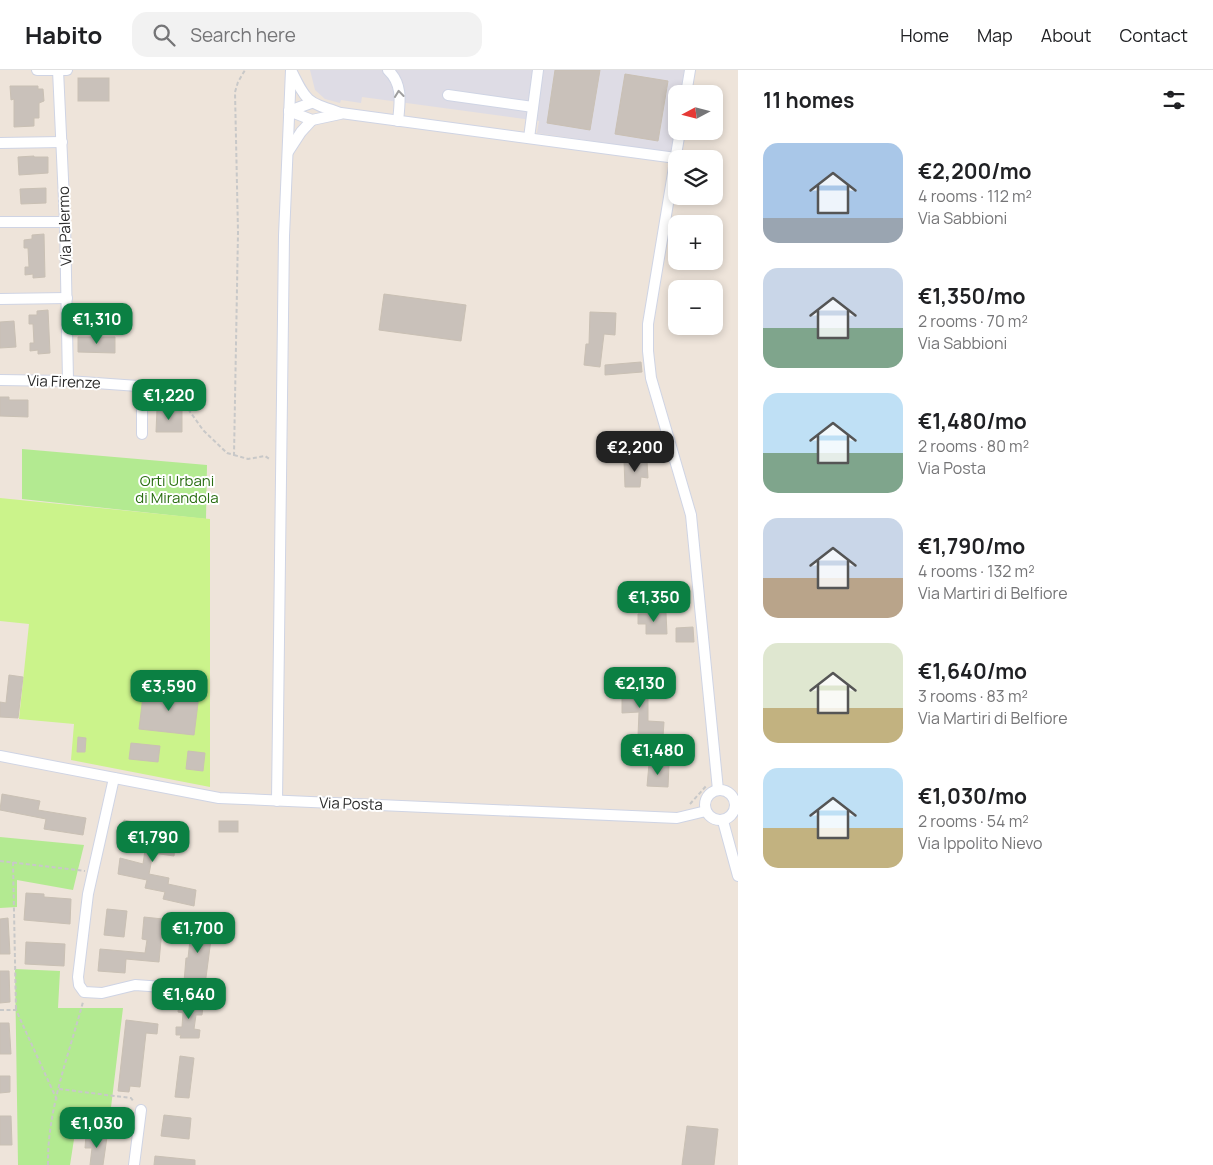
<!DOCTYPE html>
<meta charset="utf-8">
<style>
:root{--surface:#fff;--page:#f2f2f2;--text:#202124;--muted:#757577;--line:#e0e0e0;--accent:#0b8043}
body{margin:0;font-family:Manrope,sans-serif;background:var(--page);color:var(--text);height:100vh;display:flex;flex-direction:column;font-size:19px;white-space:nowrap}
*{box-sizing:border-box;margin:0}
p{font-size:16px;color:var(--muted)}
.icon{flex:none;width:28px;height:28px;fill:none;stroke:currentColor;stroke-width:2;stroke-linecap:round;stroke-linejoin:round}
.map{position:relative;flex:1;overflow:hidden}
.panel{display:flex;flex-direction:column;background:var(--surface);width:475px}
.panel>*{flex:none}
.needle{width:32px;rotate:263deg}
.tools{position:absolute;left:668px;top:15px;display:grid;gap:10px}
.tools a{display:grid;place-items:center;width:55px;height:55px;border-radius:10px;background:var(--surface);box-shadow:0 2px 8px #0003;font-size:25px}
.price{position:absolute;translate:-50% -42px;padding:0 11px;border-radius:10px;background:var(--accent);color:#fff;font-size:16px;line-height:32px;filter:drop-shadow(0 1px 2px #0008)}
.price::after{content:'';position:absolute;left:50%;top:30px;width:15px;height:11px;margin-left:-8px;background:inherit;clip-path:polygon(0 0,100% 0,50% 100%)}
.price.current{background:#222;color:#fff}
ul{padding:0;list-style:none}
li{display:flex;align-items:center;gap:15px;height:125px;padding:0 25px}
li span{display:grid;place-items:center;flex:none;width:140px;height:100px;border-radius:15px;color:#555}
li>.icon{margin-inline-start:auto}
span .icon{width:60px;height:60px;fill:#fffc;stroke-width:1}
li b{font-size:21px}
h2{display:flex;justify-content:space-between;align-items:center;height:60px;padding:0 25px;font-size:21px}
header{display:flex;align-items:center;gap:30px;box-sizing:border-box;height:70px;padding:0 25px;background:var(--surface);border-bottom:1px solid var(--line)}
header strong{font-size:24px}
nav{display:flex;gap:28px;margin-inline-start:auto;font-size:18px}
.search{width:350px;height:45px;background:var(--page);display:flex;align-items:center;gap:12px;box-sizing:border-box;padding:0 18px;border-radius:15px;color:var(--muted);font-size:19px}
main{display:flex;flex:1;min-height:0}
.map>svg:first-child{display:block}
</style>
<header>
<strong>Habito</strong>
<div class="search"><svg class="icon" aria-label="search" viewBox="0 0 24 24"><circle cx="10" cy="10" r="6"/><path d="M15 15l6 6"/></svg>Search here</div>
<nav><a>Home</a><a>Map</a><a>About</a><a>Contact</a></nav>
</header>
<main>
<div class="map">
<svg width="738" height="1095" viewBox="0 0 738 1095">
<rect width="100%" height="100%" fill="#eee4da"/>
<path fill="#dedce5" d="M310 0H684L681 24H676V60L673 81 668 82 537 63 539 51 362 27 361 33 341 30 340 33 325 29 315 20Z"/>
<g fill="#b3ea91">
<path d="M22 379 207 395 206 449 22 429Z"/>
<path d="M0 767 84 775 73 820 17 810V837L0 838Z"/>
<path d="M15 899 60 901 58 938H123L109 1054 77 1050 70 1095H18Z"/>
</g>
<path fill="#cbf38b" d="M0 428 210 449V717L71 690 74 654 19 649 29 554 0 551Z"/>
<g fill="#c9c1ba" stroke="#c9c0b4">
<path d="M555 0H600L590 60 547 53Z"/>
<path d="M625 4 668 11 658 71 615 64Z"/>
<rect x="78" y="8" width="31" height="23"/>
<path d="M10 16H38V19H43L44 31 39 33V48H34V56L14 57V29L11 30Z"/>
<path d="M34 86V87H48V103L19 105 18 87Z"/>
<path d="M46 118V133L21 134 20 119Z"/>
<path d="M44 164 45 207 33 208V204L25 205V197H29L28 178H24V170L32 169V165Z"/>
<path d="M384 224 466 235 461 271 379 260Z"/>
<path d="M48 240 50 283 38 284V280L30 281V273H34L33 254H29V245H37V241Z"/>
<path d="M590 242 616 243 615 265 604 264 600 297 584 295 586 274H589Z"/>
<path d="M14 251 16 277 0 278V252Z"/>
<path d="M78 267H115V283L78 282Z"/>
<path d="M641 292 642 302 605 305V295Z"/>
<path d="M0 327H9V330H28V347L0 346Z"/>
<path d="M157 339H182V362H156Z"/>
<path d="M624 391H647L648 408 641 407 640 417H625Z"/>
<path d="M666 543 667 564H646V554H638V544Z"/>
<path d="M693 557 694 572H676V558Z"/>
<path d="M9 605 23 607 18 648 0 647V632L6 633Z"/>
<path d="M622 613H648V651L664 652 663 667 638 666 639 642 622 643Z"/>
<path d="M144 618 199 625 194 665 139 659Z"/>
<path d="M78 667 86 668 85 682H77Z"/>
<path d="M131 673 160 676 158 692 129 689Z"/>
<path d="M188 681 205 683 203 701 186 699Z"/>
<path d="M649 694 669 695 668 717 647 716Z"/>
<path d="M2 724 40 731 38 740 86 748 83 765 44 759 46 749 0 740Z"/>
<path d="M124 750 152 756 150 765 176 769 174 786 153 783 149 804 169 808 168 814 196 820 194 836 163 829 165 822 145 818 147 810 118 804 120 788 143 794 146 773 121 768Z"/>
<rect x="219" y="751" width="19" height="11"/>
<path d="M26 823 44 824V827L71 829 70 854 24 850Z"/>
<path d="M107 839 127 841 124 867 104 865Z"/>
<path d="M144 847 163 849 159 892 126 889 125 903 98 901 100 879 145 883 147 870 142 869Z"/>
<path d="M8 848 10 884H0V849Z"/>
<path d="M192 852 213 854 205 915 184 912 186 888H188Z"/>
<path d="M26 872 65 874 64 896 25 894Z"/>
<path d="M0 901H9L10 932 0 933Z"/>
<path d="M185 931 198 932 197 935 203 936 202 945H196L194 959 200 960 199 968H180L181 965H176V957H182L183 943 178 942 179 933 184 934Z"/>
<path d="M126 950 158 954 157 964 146 963 140 1017 130 1016 129 1022 118 1021Z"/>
<path d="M0 953H9L11 984H0Z"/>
<path d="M180 986 194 988 189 1028 175 1027Z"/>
<path d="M0 1006H10V1022L0 1023Z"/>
<path d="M164 1045 191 1048 189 1069 161 1066Z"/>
<path d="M0 1046H11L12 1075H0Z"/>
<path d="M687 1056 718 1059 714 1095H682Z"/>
<path d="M86 1065 107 1067 103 1095H90L92 1078H85Z"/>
<path d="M155 1086 195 1090V1095H154Z"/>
</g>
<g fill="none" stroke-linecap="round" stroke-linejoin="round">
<defs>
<g id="minor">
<path d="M37 0H67"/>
<path d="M58 0 65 152 68 311"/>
<path d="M291 0C307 33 307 32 341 43L676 88"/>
<path d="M388 0C403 14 400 32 398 51"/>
<path d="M686 24 690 0"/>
<path d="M448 25 533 37"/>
<path d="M289 41 312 50 340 44"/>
<path d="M289 41 311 33"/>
<path d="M680 61 648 254V281L651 308 691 445 718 720"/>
<path d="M529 68 538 0"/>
<path d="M0 73 62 72"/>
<path d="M288 82 301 62 312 50"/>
<path d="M0 152H65"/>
<path d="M0 229 67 228"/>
<path d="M0 310 68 311 138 316 142 323V364"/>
<path d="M0 686 219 728 677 748 706 741"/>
<path d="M114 708 88 824 78 907 79 915 84 922 102 923 135 915 163 917"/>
<circle cx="720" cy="735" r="15"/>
<path d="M277 731 284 166 291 0"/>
<path d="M723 751 738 806"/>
<path d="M134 1095 141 1040"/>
</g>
</defs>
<use href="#minor" stroke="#cfd4e4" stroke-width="12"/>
<g stroke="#c8c8c8" stroke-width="2" stroke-dasharray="4 2.5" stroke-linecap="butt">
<path d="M152 328 186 336 203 360 227 383 234 385 238 162 235 22 238 12 245 0"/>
<path d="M234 385 248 389 265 386 271 390"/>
<path d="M690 734 707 715"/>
<path d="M0 791 85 801"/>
<path d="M13 792 16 940"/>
<path d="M0 940H16L57 1030"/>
<path d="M59 1019 131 1028 134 1032"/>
<path d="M48 1095C47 1040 69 984 83 932"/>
</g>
<use href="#minor" stroke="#fff" stroke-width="10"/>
</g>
<defs><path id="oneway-chevron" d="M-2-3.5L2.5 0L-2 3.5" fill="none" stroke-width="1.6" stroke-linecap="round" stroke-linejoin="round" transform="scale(1.25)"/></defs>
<use stroke="#9f9f9f" href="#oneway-chevron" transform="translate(399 24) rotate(-96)"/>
<g text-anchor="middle" stroke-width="4" stroke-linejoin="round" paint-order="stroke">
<g font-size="15" fill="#2a2a2a" stroke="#fff">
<text transform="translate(65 156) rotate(-92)" y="5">Via Palermo</text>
<text transform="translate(64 312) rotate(2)" y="5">Via Firenze</text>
<text transform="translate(351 734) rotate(2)" y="5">Via Posta</text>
</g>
<g font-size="15" fill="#2a6e12" stroke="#fff">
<text x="177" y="416">Orti Urbani<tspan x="177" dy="17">di Mirandola</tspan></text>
</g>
</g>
</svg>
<div class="tools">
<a><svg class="needle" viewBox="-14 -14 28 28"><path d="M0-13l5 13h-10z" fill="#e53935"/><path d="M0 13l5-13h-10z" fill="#757577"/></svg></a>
<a><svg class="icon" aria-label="layers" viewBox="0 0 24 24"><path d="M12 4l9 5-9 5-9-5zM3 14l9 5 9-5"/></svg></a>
<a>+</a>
<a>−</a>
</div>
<b class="price" style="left:97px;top:275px">€1,310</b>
<b class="price" style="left:169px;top:351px">€1,220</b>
<b class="price current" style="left:635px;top:403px">€2,200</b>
<b class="price" style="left:654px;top:553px">€1,350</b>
<b class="price" style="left:640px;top:639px">€2,130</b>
<b class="price" style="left:169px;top:642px">€3,590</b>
<b class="price" style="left:658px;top:706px">€1,480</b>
<b class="price" style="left:153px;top:793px">€1,790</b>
<b class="price" style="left:198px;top:884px">€1,700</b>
<b class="price" style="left:189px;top:950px">€1,640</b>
<b class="price" style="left:97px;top:1079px">€1,030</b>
</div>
<section class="panel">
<h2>11 homes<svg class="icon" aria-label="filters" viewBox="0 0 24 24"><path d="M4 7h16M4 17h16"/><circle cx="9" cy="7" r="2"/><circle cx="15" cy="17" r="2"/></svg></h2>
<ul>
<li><span style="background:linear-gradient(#a9c7e8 75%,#9aa5b1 0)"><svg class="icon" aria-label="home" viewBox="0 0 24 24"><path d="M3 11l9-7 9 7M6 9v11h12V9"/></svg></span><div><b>€2,200/mo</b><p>4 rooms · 112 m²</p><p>Via Sabbioni</p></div></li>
<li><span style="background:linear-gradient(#c9d6e8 60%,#7fa58c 0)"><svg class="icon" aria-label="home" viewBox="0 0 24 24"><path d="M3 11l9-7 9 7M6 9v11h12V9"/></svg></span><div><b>€1,350/mo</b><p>2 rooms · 70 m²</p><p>Via Sabbioni</p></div></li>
<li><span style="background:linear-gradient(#bfe0f5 60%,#7fa58c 0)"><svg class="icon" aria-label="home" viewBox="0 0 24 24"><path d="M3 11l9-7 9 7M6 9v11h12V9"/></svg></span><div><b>€1,480/mo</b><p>2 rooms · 80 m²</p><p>Via Posta</p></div></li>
<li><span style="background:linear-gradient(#c9d6e8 60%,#b9a48a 0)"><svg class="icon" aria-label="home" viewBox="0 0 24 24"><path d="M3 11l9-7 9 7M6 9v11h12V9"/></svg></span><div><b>€1,790/mo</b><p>4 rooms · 132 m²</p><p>Via Martiri di Belfiore</p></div></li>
<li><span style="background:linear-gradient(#dfe7d0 65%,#c2b280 0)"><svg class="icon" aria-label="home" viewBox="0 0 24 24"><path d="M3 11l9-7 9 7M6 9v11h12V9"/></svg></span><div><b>€1,640/mo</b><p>3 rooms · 83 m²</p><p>Via Martiri di Belfiore</p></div></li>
<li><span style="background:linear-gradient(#bfe0f5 60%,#c2b280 0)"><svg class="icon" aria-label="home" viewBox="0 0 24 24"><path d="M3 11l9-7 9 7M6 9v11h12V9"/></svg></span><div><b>€1,030/mo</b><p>2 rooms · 54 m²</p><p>Via Ippolito Nievo</p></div></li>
</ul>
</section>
</main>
